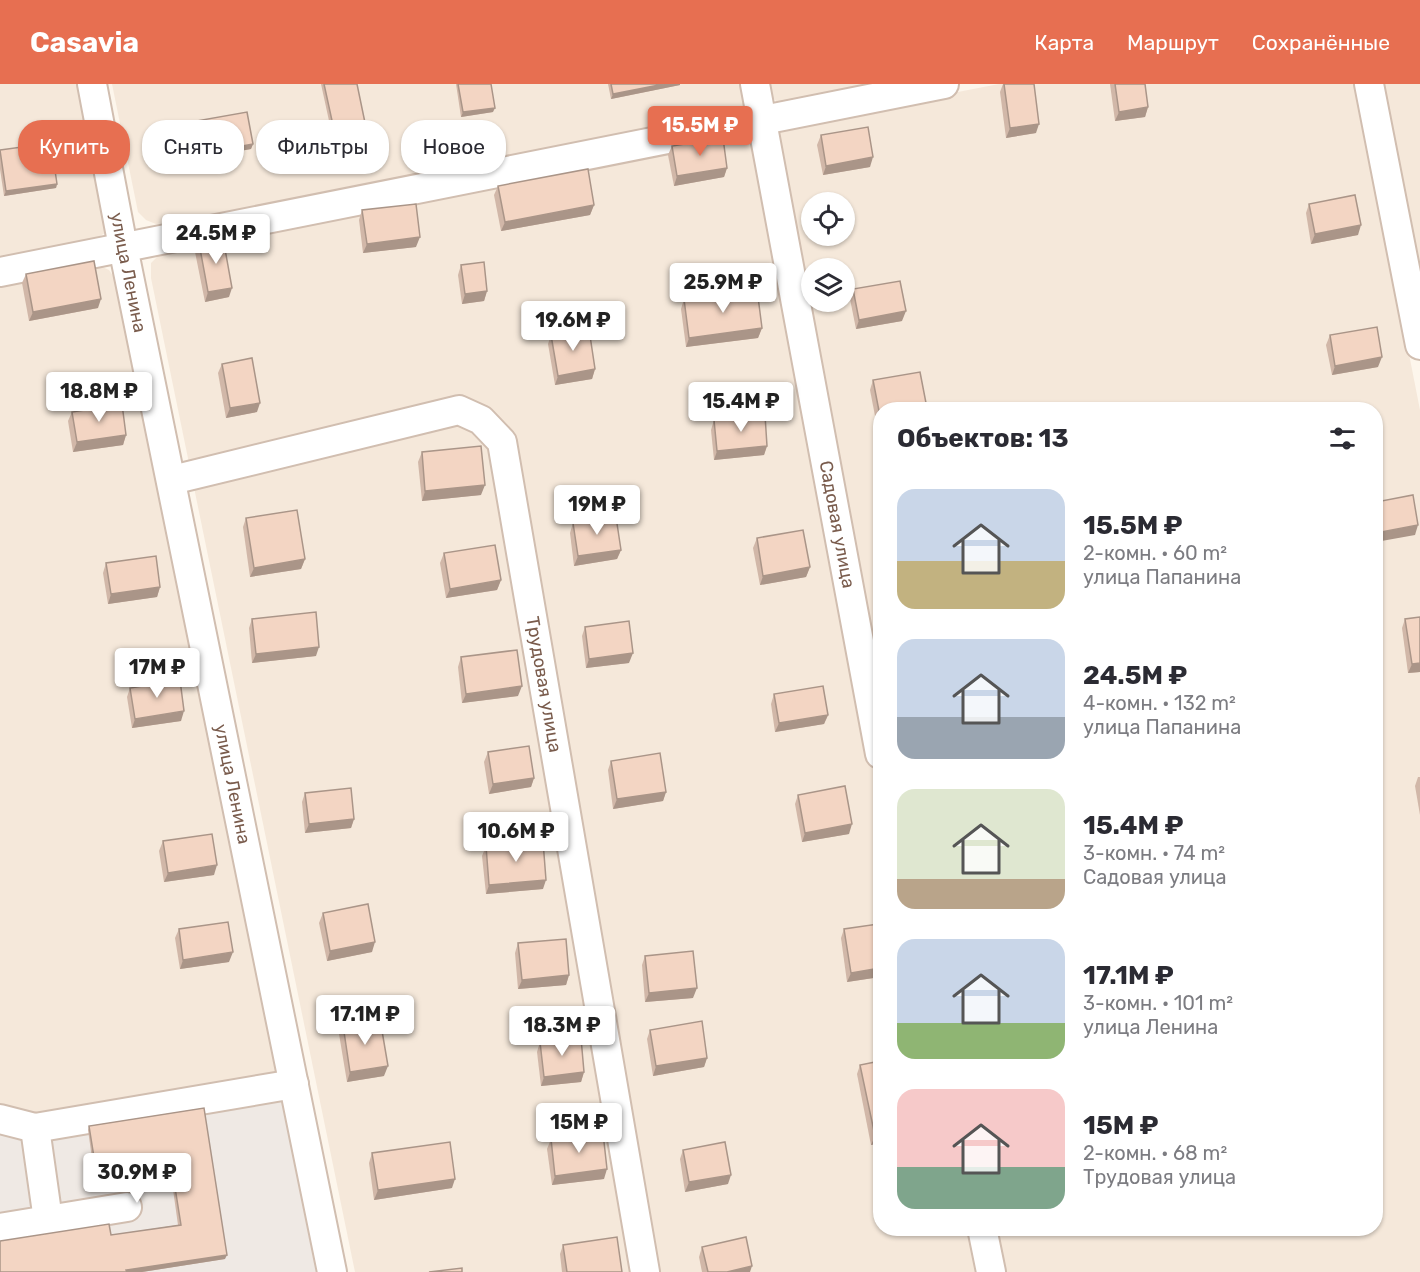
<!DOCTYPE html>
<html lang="ru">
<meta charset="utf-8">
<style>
:root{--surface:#fff;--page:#f7f7f7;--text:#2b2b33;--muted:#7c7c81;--accent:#e76f51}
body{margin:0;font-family:Rubik,sans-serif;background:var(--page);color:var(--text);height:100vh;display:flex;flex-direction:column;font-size:22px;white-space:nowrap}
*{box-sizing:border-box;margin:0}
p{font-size:20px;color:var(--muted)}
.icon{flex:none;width:33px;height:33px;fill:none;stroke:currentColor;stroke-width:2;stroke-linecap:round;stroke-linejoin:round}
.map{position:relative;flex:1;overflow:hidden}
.drawer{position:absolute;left:873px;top:318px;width:510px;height:834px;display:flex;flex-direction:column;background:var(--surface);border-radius:24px;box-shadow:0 2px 4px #0004}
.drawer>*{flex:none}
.guide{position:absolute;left:18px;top:36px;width:570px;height:54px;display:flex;gap:12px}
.fabs{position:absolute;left:801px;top:108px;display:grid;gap:12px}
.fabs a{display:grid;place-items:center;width:54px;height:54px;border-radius:50%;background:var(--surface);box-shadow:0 2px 4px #0004;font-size:30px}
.price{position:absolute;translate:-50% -51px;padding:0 14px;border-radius:6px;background:#fff;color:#222;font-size:20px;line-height:39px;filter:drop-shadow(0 2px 3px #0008)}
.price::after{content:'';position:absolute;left:50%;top:36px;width:18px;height:14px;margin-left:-9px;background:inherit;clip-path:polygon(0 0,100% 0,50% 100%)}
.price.on{background:var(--accent);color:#fff}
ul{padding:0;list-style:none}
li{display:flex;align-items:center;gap:18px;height:150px;padding:0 24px}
li span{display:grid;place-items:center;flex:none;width:168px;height:120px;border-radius:18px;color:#555}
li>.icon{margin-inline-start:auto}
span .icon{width:72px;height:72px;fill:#fffc;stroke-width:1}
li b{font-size:26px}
h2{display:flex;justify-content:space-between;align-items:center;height:72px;padding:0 24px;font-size:26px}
.tag{padding:0 21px;border-radius:24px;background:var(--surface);box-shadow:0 2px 4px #0004;font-size:21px;line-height:54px}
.tag.on{background:var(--accent);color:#fff}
header{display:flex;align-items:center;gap:36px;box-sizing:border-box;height:84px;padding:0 30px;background:var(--accent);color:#fff}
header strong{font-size:28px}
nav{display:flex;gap:33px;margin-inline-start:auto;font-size:21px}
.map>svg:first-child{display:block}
</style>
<header>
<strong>Casavia</strong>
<nav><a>Карта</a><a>Маршрут</a><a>Сохранённые</a></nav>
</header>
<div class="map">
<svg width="1420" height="1188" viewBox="0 0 1420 1188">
<rect width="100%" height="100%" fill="#fdf6ec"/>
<g fill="#f5e8da" fill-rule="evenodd">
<path d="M0 0H79L107 134 105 149 92 157 0 176Z"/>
<path d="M112 0H746L745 27 740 31 171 139 156 140 146 136 138 128Z"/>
<path d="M768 0H891L780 20 770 12Z"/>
<path d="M999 0H1356L1420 326V1188H999L991 1145 1376 1144V326H880V586L776 56V49L783 42ZM812 118H844V152H812ZM812 184H844V218H812Z"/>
<path d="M1384 0H1420V183Z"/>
<path d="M753 48 880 669V1144L974 1145 983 1188H355L151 194V179L160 170Z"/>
<path d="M94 179 109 186 116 196 276 988 36 1030 0 1020V199Z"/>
</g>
<path fill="#efe9e4" d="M276 988 316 1188H0V1020L36 1030Z"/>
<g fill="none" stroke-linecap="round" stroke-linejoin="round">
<defs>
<g id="minor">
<path id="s1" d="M92 0 123 163 332 1188"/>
<path id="s2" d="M755 0 880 670"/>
<path d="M1369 0 1420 261"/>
<path d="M0 188 944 0"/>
<path id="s3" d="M172 396 459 326 481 336 502 358 645 1188"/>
<path d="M0 1035 35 1044"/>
<path d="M48 1136 127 1123"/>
<path d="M0 1144 48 1136 35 1044 294 1000"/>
<path d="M982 1144 991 1188"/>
</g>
</defs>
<use href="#minor" stroke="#d1beb0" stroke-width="32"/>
<use href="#minor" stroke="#fff" stroke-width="28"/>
</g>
<g fill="#d1b7a8">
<path d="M321 0H357L367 63 336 69Z"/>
<path d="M456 0H491L493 28 461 33Z"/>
<path d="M608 0H680V1L611 15Z"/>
<path d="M1003 0H1034L1036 49 1006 54 1000 8Z"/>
<path d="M1110 0H1145L1148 23 1145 33 1115 37Z"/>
<path d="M151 45 253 60 251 65 155 82 149 50Z"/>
<path d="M821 51 870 83 823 91 817 61Z"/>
<path d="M672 62 727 84 724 93 674 102 668 71Z"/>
<path d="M0 66 57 100 56 104 4 112 0 85Z"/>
<path d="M498 102 594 121 590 131 501 147 494 111Z"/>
<path d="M1309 120 1358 151 1311 160 1306 129Z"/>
<path d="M362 126 416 163 363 169 359 136Z"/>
<path d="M199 159 229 213 205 218 195 168Z"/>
<path d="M461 181 487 207 484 217 462 220 458 191Z"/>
<path d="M26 190 98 224 29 237 22 199Z"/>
<path d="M853 205 902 237 856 245 850 215Z"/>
<path d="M684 215 762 244 758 254 686 263 681 225Z"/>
<path d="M551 251 595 285 592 295 555 301 548 260Z"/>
<path d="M1330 251 1378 283 1332 291 1326 261Z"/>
<path d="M222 280 257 328 226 334 218 289Z"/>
<path d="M873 296 880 326V336L876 337 870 306Z"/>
<path d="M72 328 126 351 123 361 73 368 68 337Z"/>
<path d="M714 336 767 362 764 371 714 376 711 346Z"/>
<path d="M422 368 481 411 422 417 418 378Z"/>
<path d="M246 434 305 475 301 485 250 493 243 443Z"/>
<path d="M573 439 621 466 617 475 574 482 570 449Z"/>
<path d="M757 454 810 483 806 493 760 501 753 464Z"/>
<path d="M444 469 501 496 497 506 446 514 440 479Z"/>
<path d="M106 479 160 503 157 513 108 520 103 489Z"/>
<path d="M252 535 316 572 252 579 249 544Z"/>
<path d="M1405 535 1420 588 1408 589 1402 544Z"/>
<path d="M585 543 629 579 586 584 582 552Z"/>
<path d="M461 573 518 612 462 619 458 583Z"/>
<path d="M130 604 181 637 132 644 127 613Z"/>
<path d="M774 610 828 631 824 640 775 648 771 620Z"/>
<path d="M488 668 534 694 531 703 489 710 484 678Z"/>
<path d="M611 677 666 708 663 717 613 725 608 686Z"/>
<path d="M1418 693H1420V731L1415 702Z"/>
<path d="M305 709 354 735 351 744 305 749 302 718Z"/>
<path d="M798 711 849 750 802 758 795 720Z"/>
<path d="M163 757 214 791 164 798 159 767Z"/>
<path d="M486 762 543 805 486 810 482 772Z"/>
<path d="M323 829 372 868 327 877 319 839Z"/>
<path d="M179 845 229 878 180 885 175 854Z"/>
<path d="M844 845 880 893 847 898 841 854Z"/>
<path d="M518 859 569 891 566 901 518 905 515 869Z"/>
<path d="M645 872 693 914 645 918 642 881Z"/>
<path d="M343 941 384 992 347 998 339 950Z"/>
<path d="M650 946 707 974 704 983 653 992 647 955Z"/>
<path d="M540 958 584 988 581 998 541 1002 537 968Z"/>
<path d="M880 977V1059L871 1061 857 990 860 981Z"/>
<path d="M204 1024 225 1175 142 1188H0L111 1151 178 1141 169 1077 139 1081 140 1092 138 1097 96 1103 88 1046 89 1042Z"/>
<path d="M551 1055 604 1095 552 1101 547 1065Z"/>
<path d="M683 1066 728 1100 685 1108 680 1075Z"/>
<path d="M372 1069 452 1104 374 1116 369 1079Z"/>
<path d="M563 1161 622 1188H562L560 1170Z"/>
<path d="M702 1163 750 1188H702L699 1173Z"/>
</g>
<g fill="#aa9588">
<path d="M664 0H680V1L611 15 613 10Z"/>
<path d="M1148 23 1145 33 1115 37 1119 28Z"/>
<path d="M495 24 493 28 461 33 463 28Z"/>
<path d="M1039 40 1036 49 1006 54 1010 44Z"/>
<path d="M369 58 367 63 336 69 338 64Z"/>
<path d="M253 60 251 65 155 82 157 78Z"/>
<path d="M873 73 870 83 823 91 826 82Z"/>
<path d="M727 84 724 93 674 102 677 92Z"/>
<path d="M57 100 56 104 4 112 6 107Z"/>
<path d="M594 121 590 131 501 147 505 138Z"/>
<path d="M1361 141 1358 151 1311 160 1315 150Z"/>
<path d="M420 153 416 163 363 169 367 160Z"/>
<path d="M232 204 229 213 205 218 208 208Z"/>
<path d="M487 207 484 217 462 220 465 210Z"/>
<path d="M101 215 98 224 29 237 33 228Z"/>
<path d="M906 227 902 237 856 245 859 236Z"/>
<path d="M762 244 758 254 686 263 689 254Z"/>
<path d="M1382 273 1378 283 1332 291 1335 282Z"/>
<path d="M595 285 592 295 555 301 558 292Z"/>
<path d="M260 319 257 328 226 334 230 324Z"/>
<path d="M926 319 923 326H888Z"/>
<path d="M879 327H880V336L876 337Z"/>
<path d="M126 351 123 361 73 368 77 358Z"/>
<path d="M767 362 764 371 714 376 717 367Z"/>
<path d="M485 401 481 411 422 417 425 407Z"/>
<path d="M1418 441 1415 451 1376 458V449Z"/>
<path d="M621 466 617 475 574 482 578 472Z"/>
<path d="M305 475 301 485 250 493 254 484Z"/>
<path d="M810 483 806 493 760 501 763 492Z"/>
<path d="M501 496 497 506 446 514 450 505Z"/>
<path d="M160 503 157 513 108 520 111 510Z"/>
<path d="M319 563 316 572 252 579 256 570Z"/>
<path d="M633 569 629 579 586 584 589 575Z"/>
<path d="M1420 579V588L1408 589 1412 580Z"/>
<path d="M522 602 518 612 462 619 466 610Z"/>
<path d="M184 627 181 637 132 644 135 635Z"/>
<path d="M828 631 824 640 775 648 779 639Z"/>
<path d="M534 694 531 703 489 710 493 700Z"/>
<path d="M666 708 663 717 613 725 617 715Z"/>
<path d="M354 735 351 744 305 749 309 740Z"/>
<path d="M852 740 849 750 802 758 805 749Z"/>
<path d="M217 781 214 791 164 798 168 789Z"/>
<path d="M546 796 543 805 486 810 489 801Z"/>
<path d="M375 858 372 868 327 877 330 867Z"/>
<path d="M233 868 229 878 180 885 183 876Z"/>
<path d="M880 884V893L847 898 851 889Z"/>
<path d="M569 891 566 901 518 905 522 896Z"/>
<path d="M697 904 693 914 645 918 649 909Z"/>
<path d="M707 974 704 983 653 992 656 982Z"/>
<path d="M388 982 384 992 347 998 350 988Z"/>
<path d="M584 988 581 998 541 1002 544 993Z"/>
<path d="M880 1050V1059L871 1061 875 1052Z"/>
<path d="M170 1072 169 1077 137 1082 138 1077Z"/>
<path d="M607 1085 604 1095 552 1101 555 1092Z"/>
<path d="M731 1091 728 1100 685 1108 689 1098Z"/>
<path d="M140 1092 138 1097 96 1103 98 1098Z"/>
<path d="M455 1095 452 1104 374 1116 378 1106Z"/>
<path d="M227 1171 225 1175 142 1188H126V1186Z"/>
<path d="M752 1182 750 1188H727Z"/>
</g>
<g fill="#f3d5c3" stroke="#aa9588" stroke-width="1.5">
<path d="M324 0H357L369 58 338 64Z"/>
<path d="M458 0H491L495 24 463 28Z"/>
<path d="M611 0H664L613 10Z"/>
<path d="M1004 0H1034L1039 40 1010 44Z"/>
<path d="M1115 0H1145L1148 23 1119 28Z"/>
<path d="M247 28 253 60 157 78 151 45Z"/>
<path d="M868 43 873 73 826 82 821 51Z"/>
<path d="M723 54 727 84 677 92 672 62Z"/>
<path d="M51 59 57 100 6 107 0 66Z"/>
<path d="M588 85 594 121 505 138 498 102Z"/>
<path d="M1355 111 1361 141 1315 150 1309 120Z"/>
<path d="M416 120 420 153 367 160 362 126Z"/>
<path d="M223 154 232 204 208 208 199 159Z"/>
<path d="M94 177 101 215 33 228 26 190Z"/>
<path d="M484 178 487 207 465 210 461 181Z"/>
<path d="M900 197 906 227 859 236 853 205Z"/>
<path d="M757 205 762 244 689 254 684 215Z"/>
<path d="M1377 243 1382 273 1335 282 1330 251Z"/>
<path d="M589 245 595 285 558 292 551 251Z"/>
<path d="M252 274 260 319 230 324 222 280Z"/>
<path d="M920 288 926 319 888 326H880V327H879L873 296Z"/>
<path d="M122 320 126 351 77 358 72 328Z"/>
<path d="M765 331 767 362 717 367 714 336Z"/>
<path d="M481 362 485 401 425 407 422 368Z"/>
<path d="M1413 411 1418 441 1376 449V418Z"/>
<path d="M297 426 305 475 254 484 246 434Z"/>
<path d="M616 433 621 466 578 472 573 439Z"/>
<path d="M803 446 810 483 763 492 757 454Z"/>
<path d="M495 461 501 496 450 505 444 469Z"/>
<path d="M156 472 160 503 111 510 106 479Z"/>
<path d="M316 528 319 563 256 570 252 535Z"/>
<path d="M1420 533V579L1412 580 1405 535Z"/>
<path d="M629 537 633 569 589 575 585 543Z"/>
<path d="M517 566 522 602 466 610 461 573Z"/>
<path d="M180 596 184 627 135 635 130 604Z"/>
<path d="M823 602 828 631 779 639 774 610Z"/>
<path d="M529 662 534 694 493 700 488 668Z"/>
<path d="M660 669 666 708 617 715 611 677Z"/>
<path d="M845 702 852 740 805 749 798 711Z"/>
<path d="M351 704 354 735 309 740 305 709Z"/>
<path d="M212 750 217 781 168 789 163 757Z"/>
<path d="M543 757 546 796 489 801 486 762Z"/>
<path d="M368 820 375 858 330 867 323 829Z"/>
<path d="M228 838 233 868 183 876 179 845Z"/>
<path d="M878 840 880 859V884L851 889 844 845Z"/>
<path d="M566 855 569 891 522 896 518 859Z"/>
<path d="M693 867 697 904 649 909 645 872Z"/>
<path d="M380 935 388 982 350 988 343 941Z"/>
<path d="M702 937 707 974 656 982 650 946Z"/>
<path d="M581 954 584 988 544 993 540 958Z"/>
<path d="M880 977V1050L875 1052 860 981Z"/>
<path d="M204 1024 227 1171 126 1186 127 1188H0V1157L109 1140 111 1151 181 1141 170 1072 138 1077 140 1092 98 1098 89 1042Z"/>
<path d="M603 1049 607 1085 555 1092 551 1055Z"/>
<path d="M450 1058 455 1095 378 1106 372 1069Z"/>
<path d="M725 1058 731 1091 689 1098 683 1066Z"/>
<path d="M617 1153 622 1188H567L563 1161Z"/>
<path d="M746 1153 752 1182 727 1188H708L702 1163Z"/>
<path d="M462 1184V1188H429Z"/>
</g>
<g text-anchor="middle" stroke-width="5" stroke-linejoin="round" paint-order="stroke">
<g font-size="18" fill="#7a5c4d" stroke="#fffaf3">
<text dy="6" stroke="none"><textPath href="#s1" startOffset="192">улица Ленина</textPath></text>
<text dy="6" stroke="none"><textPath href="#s2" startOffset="448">Садовая улица</textPath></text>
<text dy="6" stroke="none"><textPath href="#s3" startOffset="596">Трудовая улица</textPath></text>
<text dy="6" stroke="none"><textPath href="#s1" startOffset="714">улица Ленина</textPath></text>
</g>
</g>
</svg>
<div class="fabs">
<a><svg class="icon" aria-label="locate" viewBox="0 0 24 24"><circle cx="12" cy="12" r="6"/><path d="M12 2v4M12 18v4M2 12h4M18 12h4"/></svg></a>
<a><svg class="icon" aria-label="layers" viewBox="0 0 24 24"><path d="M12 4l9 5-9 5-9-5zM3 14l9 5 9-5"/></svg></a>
</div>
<b class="price on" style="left:700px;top:73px">15.5M ₽</b>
<b class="price" style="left:216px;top:181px">24.5M ₽</b>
<b class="price" style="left:723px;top:230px">25.9M ₽</b>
<b class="price" style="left:573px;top:268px">19.6M ₽</b>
<b class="price" style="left:99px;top:339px">18.8M ₽</b>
<b class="price" style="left:741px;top:349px">15.4M ₽</b>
<b class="price" style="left:597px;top:452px">19M ₽</b>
<b class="price" style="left:157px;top:615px">17M ₽</b>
<b class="price" style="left:516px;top:779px">10.6M ₽</b>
<b class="price" style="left:365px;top:962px">17.1M ₽</b>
<b class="price" style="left:562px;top:973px">18.3M ₽</b>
<b class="price" style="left:579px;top:1070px">15M ₽</b>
<b class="price" style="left:137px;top:1120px">30.9M ₽</b>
<div class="guide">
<a class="tag on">Купить</a>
<a class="tag">Снять</a>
<a class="tag">Фильтры</a>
<a class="tag">Новое</a>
</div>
<section class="drawer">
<h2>Объектов: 13<svg class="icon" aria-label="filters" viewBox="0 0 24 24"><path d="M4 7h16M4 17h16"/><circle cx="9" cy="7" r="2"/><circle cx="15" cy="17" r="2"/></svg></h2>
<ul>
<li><span style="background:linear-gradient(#c9d6e8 60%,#c2b280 0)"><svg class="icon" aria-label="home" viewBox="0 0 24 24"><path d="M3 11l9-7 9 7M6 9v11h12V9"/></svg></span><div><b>15.5M ₽</b><p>2-комн. · 60 m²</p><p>улица Папанина</p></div></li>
<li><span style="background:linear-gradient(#c9d6e8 65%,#9aa5b1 0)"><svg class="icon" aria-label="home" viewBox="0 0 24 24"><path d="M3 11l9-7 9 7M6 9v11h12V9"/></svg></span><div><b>24.5M ₽</b><p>4-комн. · 132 m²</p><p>улица Папанина</p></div></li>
<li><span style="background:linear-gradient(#dfe7d0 75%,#b9a48a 0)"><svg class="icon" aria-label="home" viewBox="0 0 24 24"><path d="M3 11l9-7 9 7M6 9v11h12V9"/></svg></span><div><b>15.4M ₽</b><p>3-комн. · 74 m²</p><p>Садовая улица</p></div></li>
<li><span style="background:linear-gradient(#c9d6e8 70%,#8fb573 0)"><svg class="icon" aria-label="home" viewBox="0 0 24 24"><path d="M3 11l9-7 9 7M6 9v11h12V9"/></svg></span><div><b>17.1M ₽</b><p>3-комн. · 101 m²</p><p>улица Ленина</p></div></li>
<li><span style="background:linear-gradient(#f6c9c9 65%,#7fa58c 0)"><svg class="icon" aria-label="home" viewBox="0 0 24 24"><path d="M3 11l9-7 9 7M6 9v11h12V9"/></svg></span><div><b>15M ₽</b><p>2-комн. · 68 m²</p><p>Трудовая улица</p></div></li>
</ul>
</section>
</div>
